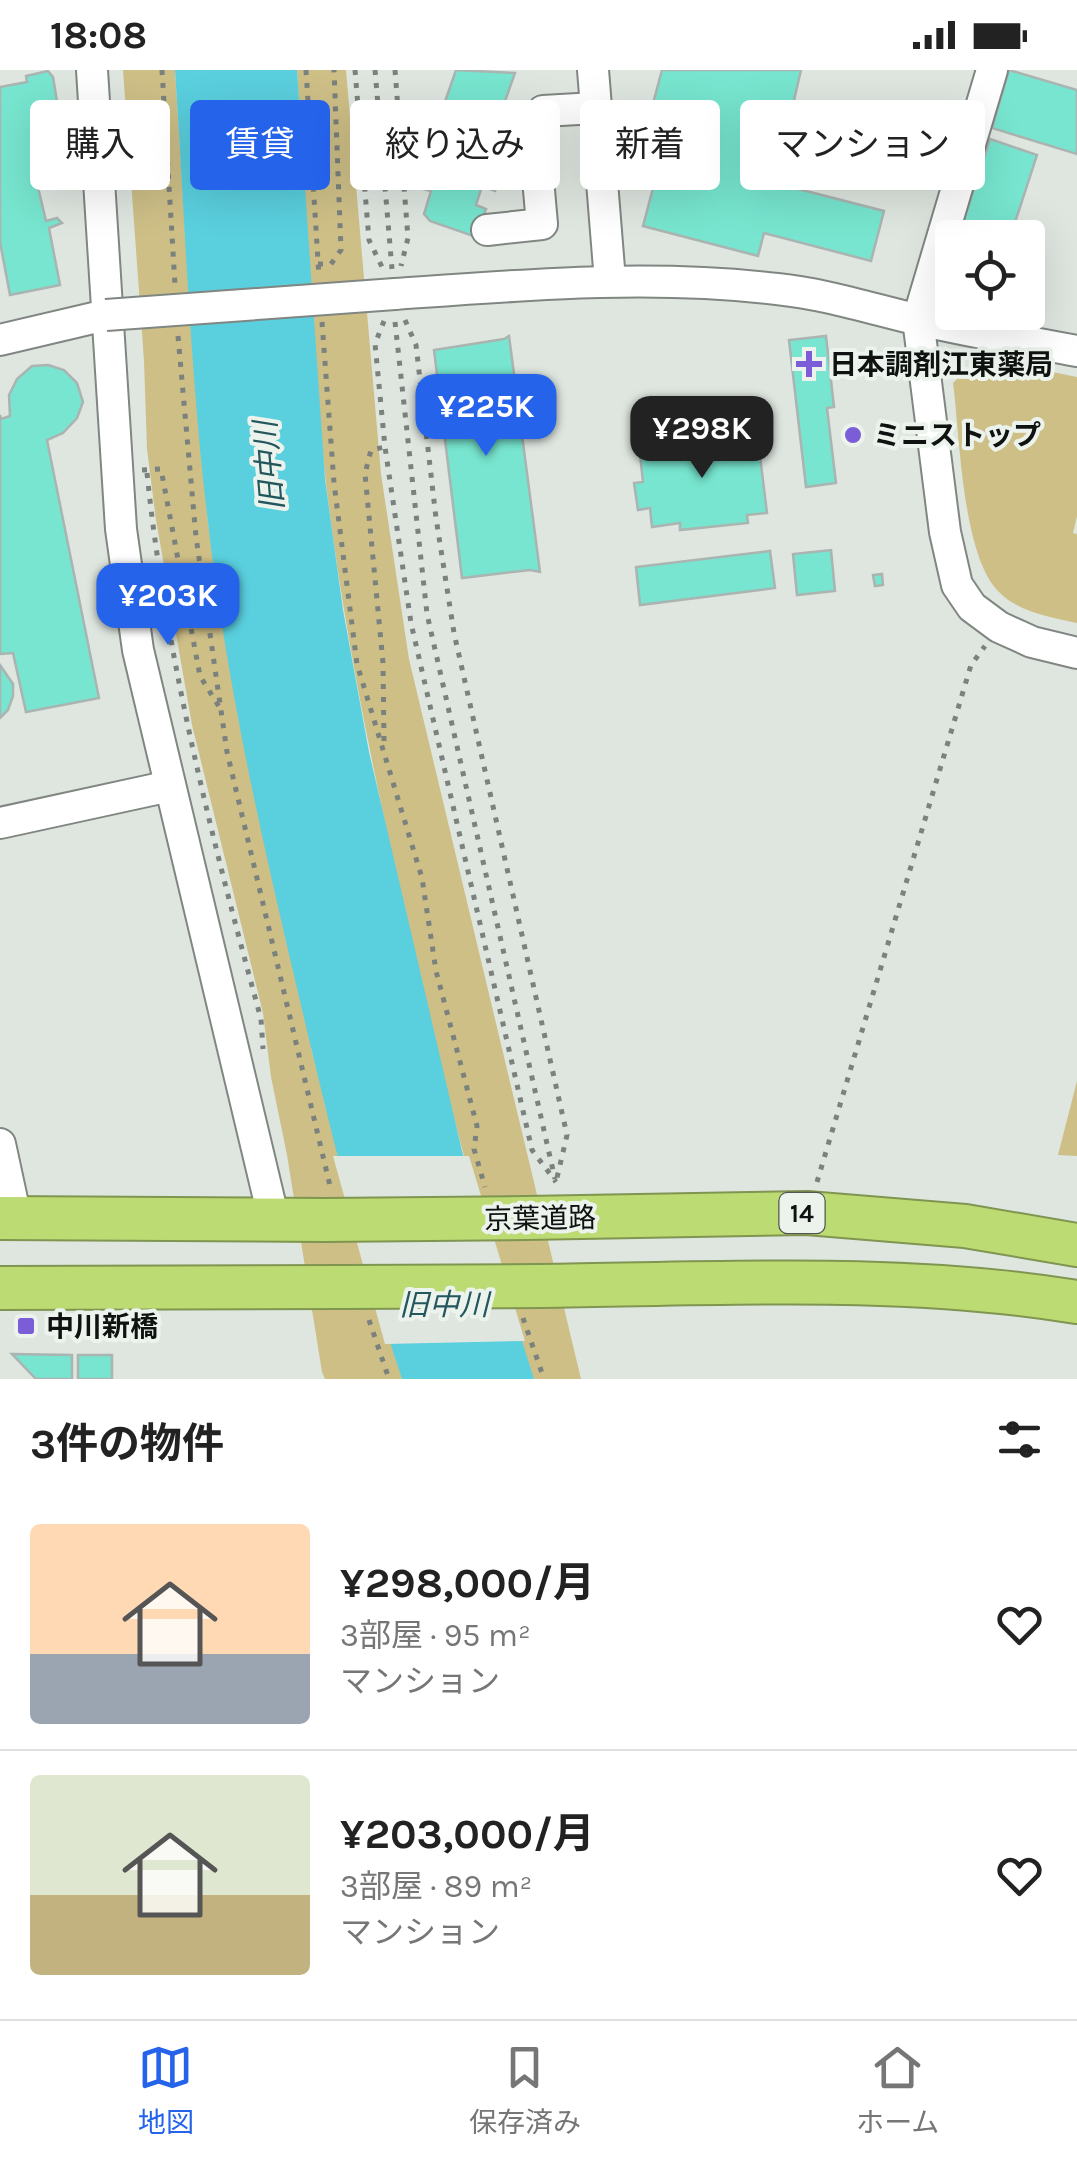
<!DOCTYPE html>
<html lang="ja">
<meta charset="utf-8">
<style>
:root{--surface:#fff;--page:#f2f2f2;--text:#222;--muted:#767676;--line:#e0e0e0;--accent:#2563eb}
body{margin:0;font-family:Karla,"Noto Sans JP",sans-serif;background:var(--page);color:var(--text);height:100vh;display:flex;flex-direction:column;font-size:38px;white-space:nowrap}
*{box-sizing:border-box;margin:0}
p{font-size:32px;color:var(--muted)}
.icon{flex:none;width:55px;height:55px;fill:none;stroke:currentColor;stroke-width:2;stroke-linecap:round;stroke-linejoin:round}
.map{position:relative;height:1309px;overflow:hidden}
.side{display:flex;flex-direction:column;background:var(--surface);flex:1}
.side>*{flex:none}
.banner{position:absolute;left:30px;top:30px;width:1018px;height:90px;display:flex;gap:20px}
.tools{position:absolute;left:935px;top:150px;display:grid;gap:20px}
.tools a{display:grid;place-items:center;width:110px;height:110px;border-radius:10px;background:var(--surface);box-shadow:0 10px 40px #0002;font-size:50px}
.price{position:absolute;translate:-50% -85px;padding:0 22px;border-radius:20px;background:var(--accent);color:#fff;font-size:32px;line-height:65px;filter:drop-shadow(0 2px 5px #0008)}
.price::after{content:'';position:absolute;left:50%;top:60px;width:30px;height:22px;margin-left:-15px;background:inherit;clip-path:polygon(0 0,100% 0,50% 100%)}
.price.current{background:#222;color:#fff}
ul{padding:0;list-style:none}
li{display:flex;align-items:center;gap:30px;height:250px;padding:0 30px}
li+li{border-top:2px solid var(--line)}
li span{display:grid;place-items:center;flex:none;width:280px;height:200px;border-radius:10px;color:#555}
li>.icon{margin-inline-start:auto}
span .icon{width:120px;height:120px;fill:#fffc;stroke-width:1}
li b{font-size:42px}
h2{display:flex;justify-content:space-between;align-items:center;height:120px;padding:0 30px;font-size:42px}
.pill{padding:0 35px;border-radius:10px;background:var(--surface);box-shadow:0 10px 40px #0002;font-size:35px;line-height:90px}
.pill.current{background:var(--accent);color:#fff}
.status{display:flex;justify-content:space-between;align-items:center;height:70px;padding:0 50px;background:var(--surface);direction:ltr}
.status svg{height:28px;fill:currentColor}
.dock{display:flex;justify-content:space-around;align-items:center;height:140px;border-top:2px solid var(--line);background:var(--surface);font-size:28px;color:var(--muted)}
.dock a{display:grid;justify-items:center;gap:5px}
.dock .current{color:var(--accent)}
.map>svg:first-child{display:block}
</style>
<div class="status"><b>18:08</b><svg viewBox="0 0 49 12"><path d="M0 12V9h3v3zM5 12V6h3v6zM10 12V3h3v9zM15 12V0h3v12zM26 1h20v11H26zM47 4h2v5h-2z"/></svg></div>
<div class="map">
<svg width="1077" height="1309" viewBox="0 0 1077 1309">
<rect width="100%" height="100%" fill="#dfe6e0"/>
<g fill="#cebf87">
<path d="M123 0H175L193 285 208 454 313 986 402 1309H325L322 1302 287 1085 271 1007 263 943 192 655 156 450 147 379 144 291Z"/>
<path d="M297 0H346L381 404 409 589 581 1309H534C482 1170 447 1025 414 881 378 726 345 571 326 414 310 277 306 138 297 0Z"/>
<path d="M979 287 1077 307V446L1073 463 1077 464V553C1051 547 1018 542 999 522 962 486 960 366 953 313Z"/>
<path d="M1077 1011V1086L1058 1085Z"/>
</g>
<path fill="#5acfde" d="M175 0H297L325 409 343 540 369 682 462 1081 534 1309H402C359 1180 327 1046 296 914 260 762 226 609 208 453 190 303 185 151 175 0Z"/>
<path fill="#dfe6e0" d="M333 1086H469L525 1271 385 1274Z"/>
<g fill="#77e5cf" stroke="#aab4b1" stroke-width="2.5">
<path d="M456 0 515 3 487 82 492 83 485 108 499 111 495 121 482 116 476 135 486 139 476 167 430 151 424 144 431 121 420 118 422 110 418 109Z"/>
<path d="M662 0H801L775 113 884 141 871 191 764 163 758 186 643 156 653 118 632 112Z"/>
<path d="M1009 0 1077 20V84L992 58Z"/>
<path d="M48 1 53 7 61 55 31 61 43 112 37 113 46 151 57 148 62 153 49 158 60 215 10 225 0 172V17L27 12 26 6Z"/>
<path d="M990 69 1037 85 1010 168H958Z"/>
<path d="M509 266 540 502 530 500 462 508 434 280 504 269Z"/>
<path d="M826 266 834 337 827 338 836 413 806 417 789 270Z"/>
<path d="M48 295 64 300 77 313 83 332 77 348 63 363 47 370 99 628 26 642 13 583 0 584V345L1 349 10 346 9 325 17 309 32 296Z"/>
<path d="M757 362 767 443 747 445 748 453 680 460V453L652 457 650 438 638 440 634 413 643 412 639 375Z"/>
<path d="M831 480 835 521 797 525 793 484Z"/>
<path d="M770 481 775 518 640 535 636 497Z"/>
<path d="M882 504 883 515 875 516 873 505Z"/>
<path d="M0 595 13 614V626L8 640 0 648Z"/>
<path d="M12 1284 72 1285V1309H36Z"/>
<rect x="78" y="1285" width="34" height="24"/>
</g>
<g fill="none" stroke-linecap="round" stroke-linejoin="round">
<defs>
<g id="minor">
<path d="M92 0 121 459 138 580 274 1150"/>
<path d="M593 0 610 211"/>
<path d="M992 0 918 249 945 462 957 515 972 537 999 557 1032 572 1077 583"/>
<path d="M487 160 542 154 534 64 543 41 596 38"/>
<path d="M395 224C522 215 650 204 777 219 826 224 872 239 919 250 971 262 1024 271 1077 281"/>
<path d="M0 270 106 245"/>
<path d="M0 753 170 716"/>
<path d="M0 1074 16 1148"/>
</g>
<g id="highway">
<path d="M0 1148 324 1150"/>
<path d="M526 1148 807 1143 965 1156 1077 1175"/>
<path d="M540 1216C719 1214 900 1203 1077 1232"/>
<path d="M0 1218 343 1217"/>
</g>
</defs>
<use href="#minor" stroke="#808681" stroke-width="34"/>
<use href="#highway" stroke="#7f9550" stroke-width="46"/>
<g stroke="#7b817c" stroke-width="5" stroke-dasharray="5 8" stroke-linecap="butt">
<path d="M162 0 175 215"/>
<path d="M306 0 319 207"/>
<path d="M355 0 369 170 383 199"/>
<path d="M375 0 392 199"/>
<path d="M395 0 408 168 401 196"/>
<path d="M318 194H331L341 180 334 0"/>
<path d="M405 250 416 275 436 448 454 563 567 1065 556 1112"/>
<path d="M384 251 375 274 385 377 411 553 532 1080 556 1112"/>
<path d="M322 252 334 413 357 594 422 808 436 901 477 1056 474 1079 485 1117"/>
<path d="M395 252 427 544 555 1109"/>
<path d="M178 266 196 467 227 682 331 1120"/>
<path d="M142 400 161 399 200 606 221 640"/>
<path d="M147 403C166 588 212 770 261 949L263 979"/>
<path d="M384 671 383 593 365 404 371 380 385 377"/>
<path d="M817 1112 971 595 985 576"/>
<path d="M523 1248 544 1309"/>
<path d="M369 1250 389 1309"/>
</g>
<use href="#minor" stroke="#fff" stroke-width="30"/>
<use href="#highway" stroke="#bcdb73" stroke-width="42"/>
<defs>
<path id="minor-bridge" d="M106 245 395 224"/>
<g id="highway-bridge">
<path d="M324 1150 526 1148"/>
<path d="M343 1217 540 1216"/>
</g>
</defs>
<use href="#minor-bridge" stroke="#808681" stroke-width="34" stroke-linecap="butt"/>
<use href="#highway-bridge" stroke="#7f9550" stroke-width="46" stroke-linecap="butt"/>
<use href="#minor-bridge" stroke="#fff" stroke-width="30"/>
<use href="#highway-bridge" stroke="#bcdb73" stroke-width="42"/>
</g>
<g fill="#7b5dd8" stroke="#ecf3ed" stroke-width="4">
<path d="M804 279h10v10h10v10h-10v10h-10v-10h-10v-10h10z"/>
<circle cx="853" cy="365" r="10"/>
<rect x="16" y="1246" width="20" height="20" rx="5"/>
</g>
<g text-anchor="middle" stroke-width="8" stroke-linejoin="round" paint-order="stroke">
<rect fill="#ecf3ed" stroke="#515652" stroke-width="2.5" x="779.5" y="1123" width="45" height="40" rx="8"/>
<g font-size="25" font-weight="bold" fill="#0f1210">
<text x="802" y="1152">14</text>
</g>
<g font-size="28" font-weight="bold" fill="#0f1210" stroke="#ecf3ed" text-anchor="start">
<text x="829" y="304">日本調剤江東薬局</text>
<text x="873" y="375">ミニストップ</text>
<text x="46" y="1266">中川新橋</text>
</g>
<g font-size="28" fill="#0f1210" stroke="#ecf3ed">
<text transform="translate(540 1148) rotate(-1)" y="10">京葉道路</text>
</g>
<g font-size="30" font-style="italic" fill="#24565d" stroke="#ecf3ed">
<text transform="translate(269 396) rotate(-95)" y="10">旧中川</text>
<text x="444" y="1245">旧中川</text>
</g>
</g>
</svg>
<div class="tools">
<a><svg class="icon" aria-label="locate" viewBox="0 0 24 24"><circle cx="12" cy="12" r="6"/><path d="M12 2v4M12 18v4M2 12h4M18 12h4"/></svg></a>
</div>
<b class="price" style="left:486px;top:389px">¥225K</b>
<b class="price current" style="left:702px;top:411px">¥298K</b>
<b class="price" style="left:168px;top:578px">¥203K</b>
<div class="banner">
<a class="pill">購入</a>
<a class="pill current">賃貸</a>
<a class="pill">絞り込み</a>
<a class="pill">新着</a>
<a class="pill">マンション</a>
</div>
</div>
<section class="side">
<h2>3件の物件<svg class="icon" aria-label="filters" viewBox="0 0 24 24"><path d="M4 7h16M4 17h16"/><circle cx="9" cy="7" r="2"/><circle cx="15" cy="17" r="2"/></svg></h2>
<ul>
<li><span style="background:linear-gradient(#ffd9b3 65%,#9aa5b1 0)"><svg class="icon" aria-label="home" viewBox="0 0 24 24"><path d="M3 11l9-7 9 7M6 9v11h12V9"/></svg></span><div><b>¥298,000/月</b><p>3部屋 · 95 m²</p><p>マンション</p></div><svg class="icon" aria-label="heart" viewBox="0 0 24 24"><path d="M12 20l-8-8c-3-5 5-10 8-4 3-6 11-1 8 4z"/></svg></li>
<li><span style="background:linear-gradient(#dfe7d0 60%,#c2b280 0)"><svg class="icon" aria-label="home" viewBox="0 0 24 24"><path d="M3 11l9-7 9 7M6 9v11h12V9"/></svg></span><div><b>¥203,000/月</b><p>3部屋 · 89 m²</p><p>マンション</p></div><svg class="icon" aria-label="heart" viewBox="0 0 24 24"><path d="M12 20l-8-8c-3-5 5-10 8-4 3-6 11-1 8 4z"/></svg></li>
</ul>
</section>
<nav class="dock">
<a class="current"><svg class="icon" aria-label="map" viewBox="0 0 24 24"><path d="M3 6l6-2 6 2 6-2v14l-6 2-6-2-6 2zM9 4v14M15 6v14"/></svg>地図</a>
<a><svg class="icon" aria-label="saved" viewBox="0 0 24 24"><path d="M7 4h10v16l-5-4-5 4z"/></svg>保存済み</a>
<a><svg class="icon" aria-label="home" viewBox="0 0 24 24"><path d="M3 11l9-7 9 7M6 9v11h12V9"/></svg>ホーム</a>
</nav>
